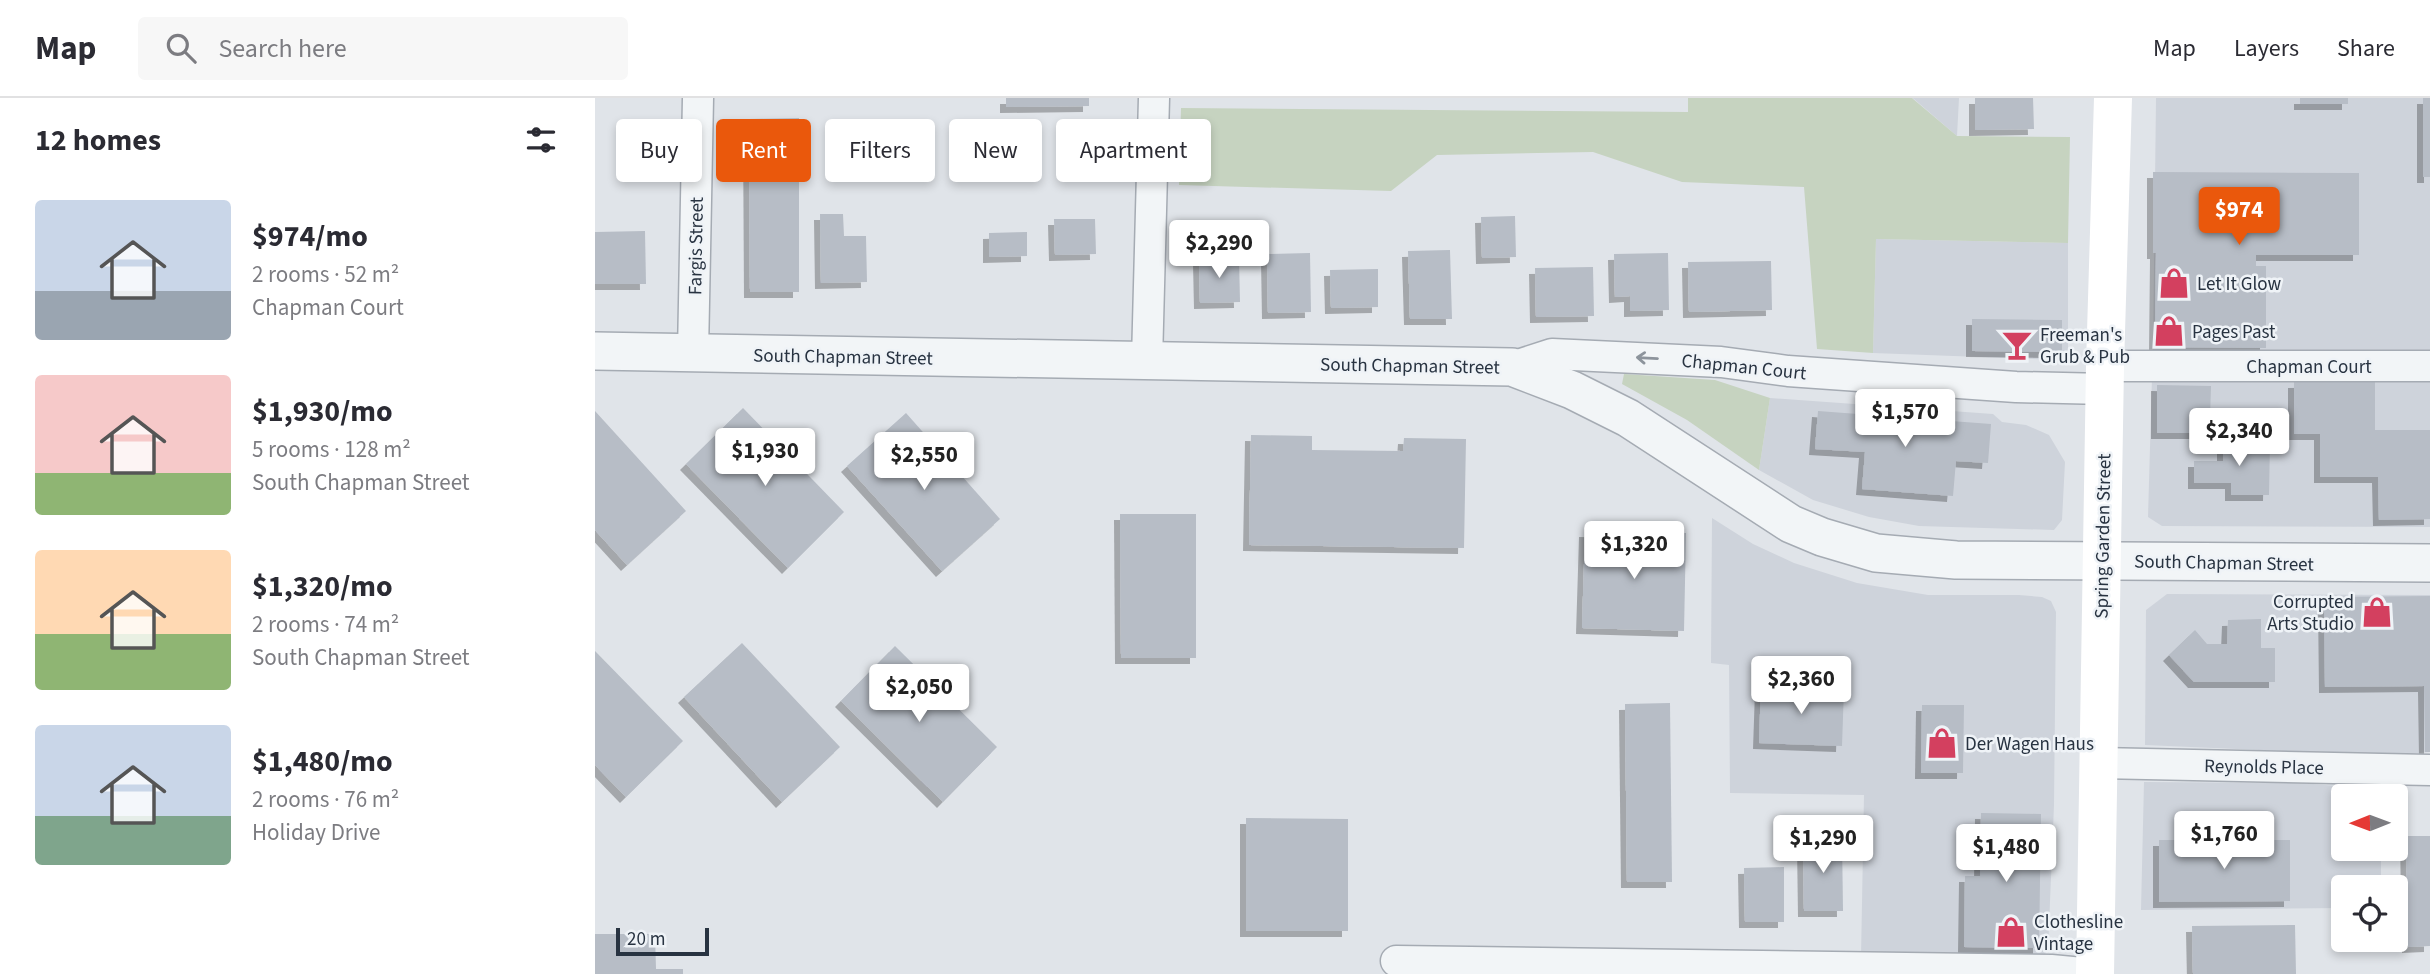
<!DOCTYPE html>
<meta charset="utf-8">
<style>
:root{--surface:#fff;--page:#f7f7f7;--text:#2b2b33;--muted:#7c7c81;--line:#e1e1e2;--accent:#ea580c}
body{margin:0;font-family:"Source Sans 3",sans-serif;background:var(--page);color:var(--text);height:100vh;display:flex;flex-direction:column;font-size:26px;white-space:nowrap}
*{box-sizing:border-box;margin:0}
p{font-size:23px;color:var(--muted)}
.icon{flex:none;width:38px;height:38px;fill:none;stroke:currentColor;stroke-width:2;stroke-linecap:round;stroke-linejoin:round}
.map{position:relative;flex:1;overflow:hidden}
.details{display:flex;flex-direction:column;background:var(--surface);width:595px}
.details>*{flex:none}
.top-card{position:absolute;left:21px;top:21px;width:665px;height:63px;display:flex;gap:14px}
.needle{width:46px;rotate:269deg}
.tools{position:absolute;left:1736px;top:686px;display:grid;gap:14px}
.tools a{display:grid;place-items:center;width:77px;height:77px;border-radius:7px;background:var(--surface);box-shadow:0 4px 10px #0003;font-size:35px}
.scale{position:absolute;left:21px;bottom:18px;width:93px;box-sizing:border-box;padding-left:7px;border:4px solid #283341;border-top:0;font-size:19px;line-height:24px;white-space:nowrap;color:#283341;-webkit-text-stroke:5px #eff3f7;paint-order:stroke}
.price{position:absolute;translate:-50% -60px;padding:0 16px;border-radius:7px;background:#fff;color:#222;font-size:23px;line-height:46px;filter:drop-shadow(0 2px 4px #0008)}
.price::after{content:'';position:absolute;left:50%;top:42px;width:21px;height:16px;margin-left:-10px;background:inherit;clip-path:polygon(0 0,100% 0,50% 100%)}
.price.selected{background:var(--accent);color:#fff}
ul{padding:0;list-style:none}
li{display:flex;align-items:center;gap:21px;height:175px;padding:0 35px}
li span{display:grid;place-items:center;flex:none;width:196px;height:140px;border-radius:7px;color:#555}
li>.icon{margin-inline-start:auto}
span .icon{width:84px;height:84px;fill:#fffc;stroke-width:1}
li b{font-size:30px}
h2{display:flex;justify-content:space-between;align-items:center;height:84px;padding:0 35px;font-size:30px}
.tag{padding:0 24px;border-radius:7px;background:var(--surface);box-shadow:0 4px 10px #0003;font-size:24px;line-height:63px}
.tag.selected{background:var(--accent);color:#fff}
header{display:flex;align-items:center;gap:42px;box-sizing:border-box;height:98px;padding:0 35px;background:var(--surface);border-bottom:2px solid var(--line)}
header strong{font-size:33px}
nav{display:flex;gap:38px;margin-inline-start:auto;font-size:24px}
.search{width:490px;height:63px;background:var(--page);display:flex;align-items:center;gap:18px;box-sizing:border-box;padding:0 24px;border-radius:7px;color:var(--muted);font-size:26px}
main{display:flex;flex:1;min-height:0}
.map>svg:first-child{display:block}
</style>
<header>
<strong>Map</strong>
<div class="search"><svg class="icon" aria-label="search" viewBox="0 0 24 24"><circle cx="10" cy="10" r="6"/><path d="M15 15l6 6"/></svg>Search here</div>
<nav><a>Map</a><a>Layers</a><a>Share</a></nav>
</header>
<main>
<section class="details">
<h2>12 homes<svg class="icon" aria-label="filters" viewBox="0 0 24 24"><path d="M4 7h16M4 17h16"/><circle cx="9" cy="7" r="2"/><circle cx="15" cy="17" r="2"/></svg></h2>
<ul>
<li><span style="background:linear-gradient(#c9d6e8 65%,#9aa5b1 0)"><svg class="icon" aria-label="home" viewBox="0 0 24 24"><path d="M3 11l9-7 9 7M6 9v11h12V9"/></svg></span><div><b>$974/mo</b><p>2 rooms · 52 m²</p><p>Chapman Court</p></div></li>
<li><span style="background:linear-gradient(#f6c9c9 70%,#8fb573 0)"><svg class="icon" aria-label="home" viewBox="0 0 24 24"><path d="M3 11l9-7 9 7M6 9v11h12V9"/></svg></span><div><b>$1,930/mo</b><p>5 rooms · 128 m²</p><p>South Chapman Street</p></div></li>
<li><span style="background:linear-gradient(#ffd9b3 60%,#8fb573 0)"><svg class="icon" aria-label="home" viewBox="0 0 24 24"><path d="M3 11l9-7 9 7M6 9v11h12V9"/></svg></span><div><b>$1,320/mo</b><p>2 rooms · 74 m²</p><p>South Chapman Street</p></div></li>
<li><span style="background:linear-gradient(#c9d6e8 65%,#7fa58c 0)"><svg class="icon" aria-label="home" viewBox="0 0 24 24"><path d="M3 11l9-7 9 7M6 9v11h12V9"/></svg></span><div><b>$1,480/mo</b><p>2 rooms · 76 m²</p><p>Holiday Drive</p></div></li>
</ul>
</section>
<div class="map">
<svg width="1835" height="876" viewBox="0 0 1835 876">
<defs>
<filter id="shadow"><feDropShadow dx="-6" dy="6" stdDeviation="0" flood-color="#0004"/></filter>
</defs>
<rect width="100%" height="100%" fill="#e0e4e9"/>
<g fill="#ced3db">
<path d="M1317 0H1364L1362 38 1319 1Z"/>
<path d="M1561 0H1835V253L1558 252Z"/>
<path d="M1281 141 1473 145V255L1464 262 1278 255Z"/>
<path d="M1557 279 1835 280V429L1567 428 1553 419Z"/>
<path d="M1175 300 1398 316 1407 324 1431 327 1454 337 1470 364 1467 422 1459 432 1324 428 1274 419 1218 402 1164 372Z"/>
<path d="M1117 420 1158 446 1199 465 1262 485 1333 497H1424L1447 499 1456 503 1461 514 1459 707 1453 852 1448 859H1266L1269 697 1135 695 1134 567 1116 565Z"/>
<path d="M1572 496 1835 497V654L1813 656 1736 655 1550 647 1551 512Z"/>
<path d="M1549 684 1705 685 1743 688 1787 696V698H1748V751H1786V789H1748V810L1546 812Z"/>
</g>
<g fill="#c6d3c0">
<path d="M1093 0H1317L1362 38 1475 39 1473 145 1281 141 1278 255 1222 251 1209 89 1087 84 998 54 842 57 796 93 584 87 586 10 1093 14Z"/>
<path d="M1029 276 1120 282 1175 300 1164 372 1092 322 1027 286Z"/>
</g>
<g fill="#b7bdc6" filter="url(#shadow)">
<path d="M411 0H494V8L411 9Z"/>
<path d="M1380 0H1438L1439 31 1380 32Z"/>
<rect x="1705" y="0" width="48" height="6"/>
<rect x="1828" y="0" width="7" height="79"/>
<path d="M204 20V194H155L154 21Z"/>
<path d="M1558 74 1764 75V157H1661V168H1671V250L1560 249 1561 155H1558Z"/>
<path d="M225 116H248L249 138H271L272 184 226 185Z"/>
<path d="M920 118 921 159 887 160 886 119Z"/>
<path d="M459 121H500L501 156 460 157Z"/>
<path d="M50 133 51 186H0V134Z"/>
<path d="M432 134V158L394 159V135Z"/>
<path d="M855 152 857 221H815L813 153Z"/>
<path d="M715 155 716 214 673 215 672 156Z"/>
<path d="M1073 155 1074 212 1035 213V198L1020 199 1019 156Z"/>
<path d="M604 159H644L645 204 605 205Z"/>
<path d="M1176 163 1177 212 1094 214 1093 164Z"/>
<path d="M998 169 999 218 941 219 940 170Z"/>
<path d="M783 171V209L736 210 735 172Z"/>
<path d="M1377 221 1467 222V254L1377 253Z"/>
<path d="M1780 283V332H1835V421L1784 422 1783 379H1725V336H1699V284Z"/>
<path d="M1562 287 1616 288 1615 320H1636V342H1616V335H1562Z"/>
<path d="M148 310 249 414 193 470 91 366Z"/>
<path d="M0 313 91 413 32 467 0 432Z"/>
<path d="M1223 313 1396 326 1393 365 1361 363 1358 398 1267 391 1270 354 1220 351Z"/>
<path d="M311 315 405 421 347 473 252 368Z"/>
<path d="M656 337 717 338V352L808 353 809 340 871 341 869 450 654 447Z"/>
<path d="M1638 343H1675L1674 397H1636V385H1599V363H1628V346H1638Z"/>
<path d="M525 416H601V560H526Z"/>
<path d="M990 433 1091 435 1089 533 987 530Z"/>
<path d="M1835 498V654H1830L1829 588 1730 589 1729 499Z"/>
<path d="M1666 521V550H1680V584H1599L1574 557 1600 532 1612 546H1632L1633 522Z"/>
<path d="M147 545 245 649 187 704 89 599Z"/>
<path d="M300 548 402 649 348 704 246 603Z"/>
<path d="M0 553 88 643 31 699 0 667Z"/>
<path d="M1166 587 1249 590 1247 648 1164 645Z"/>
<path d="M1075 605 1077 784H1032L1030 606Z"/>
<path d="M1327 607H1369L1368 675H1326Z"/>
<path d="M1386 715 1446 716 1444 850 1369 849 1370 778H1385Z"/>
<path d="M651 720 753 721V833H651Z"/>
<path d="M1811 738H1835V848L1813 849Z"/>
<path d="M1247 740 1248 813H1209L1208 741Z"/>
<path d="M1564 742H1695V803L1564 804Z"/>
<path d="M1189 769V824H1150L1149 770Z"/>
<path d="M1700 827 1701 876H1598L1597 828Z"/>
<path d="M0 836H60L61 871H88V876H0Z"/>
</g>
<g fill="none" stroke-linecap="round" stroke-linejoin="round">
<defs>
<g id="minor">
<path d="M98 255 103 0"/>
<path d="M552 263 559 0"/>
<path d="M1510 268H1835"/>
<path d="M917 269 957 256 1126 264 1193 273 1421 289 1510 291"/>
<path d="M1504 665 1835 672"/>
<path d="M801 863 1456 872 1498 876"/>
</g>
<path id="tertiary" d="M0 253 917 269 977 292 1033 320 1196 426 1227 439 1281 455 1361 462 1835 465"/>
</defs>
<use href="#minor" stroke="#a5abb3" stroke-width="33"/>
<use href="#tertiary" stroke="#a5abb3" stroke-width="40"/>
<use href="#minor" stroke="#f2f5f7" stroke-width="30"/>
<use href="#tertiary" stroke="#f2f5f7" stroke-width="37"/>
<path stroke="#fff" stroke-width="38" d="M1500 876 1510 268 1518 0"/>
</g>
<defs><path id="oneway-shaft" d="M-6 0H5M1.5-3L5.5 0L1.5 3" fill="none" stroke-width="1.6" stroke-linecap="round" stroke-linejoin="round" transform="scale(1.75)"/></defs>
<use stroke="#8d949c" href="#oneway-shaft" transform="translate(1052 260) rotate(-177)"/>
<defs>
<symbol id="shop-bare" viewBox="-9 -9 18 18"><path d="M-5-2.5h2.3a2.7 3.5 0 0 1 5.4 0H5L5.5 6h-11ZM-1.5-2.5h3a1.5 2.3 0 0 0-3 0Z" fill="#d3405f" stroke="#eff3f7" stroke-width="2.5" paint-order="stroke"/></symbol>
<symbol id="bar-bare" viewBox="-9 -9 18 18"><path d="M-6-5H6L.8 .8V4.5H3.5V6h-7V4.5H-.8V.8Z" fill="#d3405f" stroke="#eff3f7" stroke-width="2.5" paint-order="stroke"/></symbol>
</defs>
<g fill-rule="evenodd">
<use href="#shop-bare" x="1557" y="163" width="44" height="44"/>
<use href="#shop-bare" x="1552" y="211" width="44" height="44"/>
<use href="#bar-bare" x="1400" y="225" width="44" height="44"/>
<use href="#shop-bare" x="1760" y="492" width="44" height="44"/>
<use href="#shop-bare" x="1325" y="623" width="44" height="44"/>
<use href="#shop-bare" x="1394" y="812" width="44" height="44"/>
</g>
<g text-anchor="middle" stroke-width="5" stroke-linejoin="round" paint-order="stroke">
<g font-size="19" fill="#283341" stroke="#eff3f7">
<text transform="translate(100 148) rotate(-89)" y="7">Fargis Street</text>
<text transform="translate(248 258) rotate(1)" y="7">South Chapman Street</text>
<text transform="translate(815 267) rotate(1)" y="7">South Chapman Street</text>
<text transform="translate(1149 268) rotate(6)" y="7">Chapman Court</text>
<text x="1714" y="275">Chapman Court</text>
<text transform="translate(1507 438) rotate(-89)" y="7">Spring Garden Street</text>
<text transform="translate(1629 464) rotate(1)" y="7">South Chapman Street</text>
<text transform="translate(1669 668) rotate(1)" y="7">Reynolds Place</text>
</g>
<g font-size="19" fill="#283341" stroke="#eff3f7" text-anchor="start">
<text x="1602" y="192">Let It Glow</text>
<text x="1597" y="240">Pages Past</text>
<text x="1445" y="243">Freeman's<tspan x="1445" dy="22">Grub &amp; Pub</tspan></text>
<text x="1759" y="510" text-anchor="end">Corrupted<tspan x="1759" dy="22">Arts Studio</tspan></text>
<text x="1370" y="652">Der Wagen Haus</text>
<text x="1439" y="830">Clothesline<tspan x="1439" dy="22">Vintage</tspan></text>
</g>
</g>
</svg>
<div class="tools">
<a><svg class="needle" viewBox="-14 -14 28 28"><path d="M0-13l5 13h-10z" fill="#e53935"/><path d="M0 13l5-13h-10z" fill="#7c7c81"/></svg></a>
<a><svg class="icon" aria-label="locate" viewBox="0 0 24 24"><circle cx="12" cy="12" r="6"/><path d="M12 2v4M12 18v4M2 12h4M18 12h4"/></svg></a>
</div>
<div class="scale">20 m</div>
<b class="price selected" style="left:1644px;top:149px">$974</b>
<b class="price" style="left:624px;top:182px">$2,290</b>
<b class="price" style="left:1310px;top:351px">$1,570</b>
<b class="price" style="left:1644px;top:370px">$2,340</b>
<b class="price" style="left:170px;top:390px">$1,930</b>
<b class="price" style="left:329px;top:394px">$2,550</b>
<b class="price" style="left:1039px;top:483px">$1,320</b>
<b class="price" style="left:1206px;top:618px">$2,360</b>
<b class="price" style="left:324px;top:626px">$2,050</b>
<b class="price" style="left:1629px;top:773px">$1,760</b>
<b class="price" style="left:1228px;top:777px">$1,290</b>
<b class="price" style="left:1411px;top:786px">$1,480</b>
<div class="top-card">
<a class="tag">Buy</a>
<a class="tag selected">Rent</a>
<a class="tag">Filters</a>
<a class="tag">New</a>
<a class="tag">Apartment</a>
</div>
</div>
</main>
